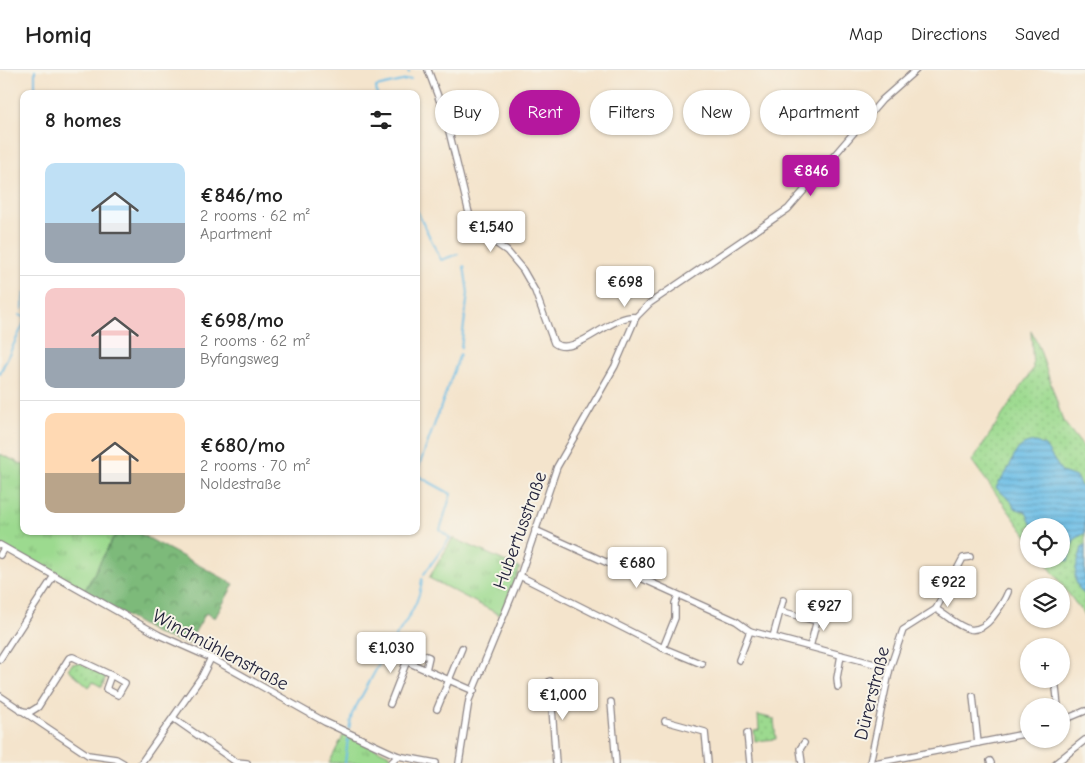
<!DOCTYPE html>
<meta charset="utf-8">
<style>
:root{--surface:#fff;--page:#f6f6f6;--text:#222;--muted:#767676;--line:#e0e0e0;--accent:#b5179e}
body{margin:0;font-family:"Comic Neue",sans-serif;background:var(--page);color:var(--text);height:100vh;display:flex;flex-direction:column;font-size:19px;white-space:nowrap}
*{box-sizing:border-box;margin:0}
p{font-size:16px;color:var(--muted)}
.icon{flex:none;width:28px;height:28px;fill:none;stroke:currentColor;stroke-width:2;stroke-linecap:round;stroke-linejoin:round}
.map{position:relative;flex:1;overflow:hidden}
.drawer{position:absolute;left:20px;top:20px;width:400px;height:445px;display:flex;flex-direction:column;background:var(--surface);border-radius:10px;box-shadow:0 1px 4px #0004}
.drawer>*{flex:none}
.guide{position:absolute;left:435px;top:20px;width:475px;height:45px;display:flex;gap:10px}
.buttons{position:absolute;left:1020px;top:448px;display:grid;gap:10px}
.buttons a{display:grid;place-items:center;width:50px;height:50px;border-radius:50%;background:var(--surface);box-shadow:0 1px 4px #0004;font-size:25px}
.price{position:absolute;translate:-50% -42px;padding:0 11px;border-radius:5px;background:#fff;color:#222;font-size:16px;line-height:32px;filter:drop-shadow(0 1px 2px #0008)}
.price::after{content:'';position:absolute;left:50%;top:30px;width:15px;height:11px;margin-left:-8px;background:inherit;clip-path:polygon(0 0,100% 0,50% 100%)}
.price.selected{background:var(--accent);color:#fff}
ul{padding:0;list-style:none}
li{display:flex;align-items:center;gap:15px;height:125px;padding:0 25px}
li+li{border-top:1px solid var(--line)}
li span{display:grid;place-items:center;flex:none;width:140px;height:100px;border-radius:10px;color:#555}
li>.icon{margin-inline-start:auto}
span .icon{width:60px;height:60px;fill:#fffc;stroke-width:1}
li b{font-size:21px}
h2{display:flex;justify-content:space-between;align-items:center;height:60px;padding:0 25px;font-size:21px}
.chip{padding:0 18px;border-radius:22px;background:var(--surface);box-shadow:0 1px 4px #0004;font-size:18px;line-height:45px}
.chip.selected{background:var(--accent);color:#fff}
header{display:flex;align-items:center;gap:30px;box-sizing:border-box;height:70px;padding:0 25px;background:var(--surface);border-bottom:1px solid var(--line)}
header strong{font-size:24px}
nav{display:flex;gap:28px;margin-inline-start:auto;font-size:18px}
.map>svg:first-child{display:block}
</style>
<header>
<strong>Homiq</strong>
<nav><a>Map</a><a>Directions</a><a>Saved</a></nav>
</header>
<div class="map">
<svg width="1085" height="693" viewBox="0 0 1085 693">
<defs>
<pattern id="grass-tufts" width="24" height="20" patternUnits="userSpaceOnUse" patternTransform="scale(1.25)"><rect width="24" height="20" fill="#9cda8f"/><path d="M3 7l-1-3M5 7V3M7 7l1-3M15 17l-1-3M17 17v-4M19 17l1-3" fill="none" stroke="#86bb7c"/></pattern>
<pattern id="forest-crowns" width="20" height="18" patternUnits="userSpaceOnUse" patternTransform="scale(1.25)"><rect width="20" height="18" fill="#7dba7a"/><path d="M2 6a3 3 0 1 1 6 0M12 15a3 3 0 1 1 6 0" fill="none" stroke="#669765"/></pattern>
<pattern id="park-dots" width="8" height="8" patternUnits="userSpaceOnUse" patternTransform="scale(1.25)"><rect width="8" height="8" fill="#9cda8f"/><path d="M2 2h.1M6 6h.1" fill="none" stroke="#86bb7c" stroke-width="1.8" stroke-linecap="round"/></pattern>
<pattern id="water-rules" width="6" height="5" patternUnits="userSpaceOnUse" patternTransform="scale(1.25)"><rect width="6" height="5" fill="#6abde6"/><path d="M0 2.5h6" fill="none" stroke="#5799bc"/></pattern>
</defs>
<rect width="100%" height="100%" fill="#f7f3e8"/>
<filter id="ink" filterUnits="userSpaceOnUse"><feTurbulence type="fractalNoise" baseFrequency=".02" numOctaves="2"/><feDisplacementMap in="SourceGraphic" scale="10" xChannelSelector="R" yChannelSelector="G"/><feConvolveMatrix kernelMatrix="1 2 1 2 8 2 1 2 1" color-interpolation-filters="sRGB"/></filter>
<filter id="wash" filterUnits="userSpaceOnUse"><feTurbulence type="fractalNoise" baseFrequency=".0096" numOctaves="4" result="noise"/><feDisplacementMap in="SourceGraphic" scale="20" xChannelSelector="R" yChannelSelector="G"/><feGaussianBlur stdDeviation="1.12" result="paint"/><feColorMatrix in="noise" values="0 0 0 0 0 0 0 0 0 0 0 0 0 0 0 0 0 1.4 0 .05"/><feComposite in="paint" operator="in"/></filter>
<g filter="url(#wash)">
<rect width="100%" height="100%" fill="#f4e4cc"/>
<g fill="url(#grass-tufts)" stroke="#5f7e65">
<path d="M0 384 24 395V461H117L84 522 0 476Z"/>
<path d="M453 468 520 498 500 545 429 508Z"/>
<path d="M344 664 394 687 388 693H329Z"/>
</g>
<path fill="url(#forest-crowns)" stroke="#506e5a" d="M117 461H135L234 514 215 548 206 543 188 574 159 565 84 522Z"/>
<g fill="url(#park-dots)" stroke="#5f7e65">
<path d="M1031 261 1039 277 1063 351 1085 379V546L1043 489H1061V456H1029V469L972 391 1033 299Z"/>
<path d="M80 593 106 606 102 617 93 612 89 617 68 599 72 594Z"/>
<path d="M758 645 774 649 776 669 755 671 754 661 759 660Z"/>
</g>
<g fill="url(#water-rules)" stroke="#467090">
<path d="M1036 372 1045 376 1062 402 1076 407 1085 423V463L1074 470 1068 491 1061 489V456H1032L1026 442 1014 438 1011 431 996 418C998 412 1004 407 1007 401 1016 385 1014 374 1036 372Z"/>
<path d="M1085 474V525C1068 509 1077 497 1082 477Z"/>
</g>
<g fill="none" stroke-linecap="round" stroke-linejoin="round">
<g stroke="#6abde6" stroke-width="2">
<path d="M35 0V24"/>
<path d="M408 0 409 3"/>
<path d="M377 24 376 17 411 9"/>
<path d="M416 139 441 190 458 184"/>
<path d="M22 239 24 224"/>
<path d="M19 245 24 247"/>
<path d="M461 278 468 223 464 196"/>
<path d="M0 303 24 253"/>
<path d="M424 504 450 468 440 460 451 424 420 407 417 402 460 284"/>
<path d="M385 582C400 559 420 537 422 509"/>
<path d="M349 659 352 644 384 585"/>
<path d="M345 693 348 668"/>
</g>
</g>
</g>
<g filter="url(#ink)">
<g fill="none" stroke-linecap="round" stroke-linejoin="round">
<defs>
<g id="street">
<path d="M428 0 445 45 470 147 481 163 507 181 523 200 535 221 554 273C574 289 612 243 636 247"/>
<path d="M535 460 736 551 750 561"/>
<path d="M0 475 159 565 211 588 325 652 398 686 436 693"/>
<path d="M0 485 4 478"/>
<path d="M520 506 663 578 702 594"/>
<path d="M936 539C958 553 972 572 992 548 999 539 1004 532 1008 522"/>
<path d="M780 541 816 551"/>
<path d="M773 567 783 530"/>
<path d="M810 577 819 542"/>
<path d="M663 578 675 548V533L678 526"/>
<path d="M0 589 54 506"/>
<path d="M739 590 750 561 890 598"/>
<path d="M426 600 429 587 413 581 410 593 474 621"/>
<path d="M1061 603H1062"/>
<path d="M1055 609 1058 636"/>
<path d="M550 611 556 693"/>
<path d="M838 617 837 608 841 585"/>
<path d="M0 626 88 685 116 689 123 693"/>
<path d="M973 626 978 673"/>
<path d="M611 632 616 693"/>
<path d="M390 634 406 593 409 592"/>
<path d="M437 639 462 578"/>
<path d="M21 641 30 642 38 637 69 588 73 587 111 605 106 619 118 625 125 613 111 605"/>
<path d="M173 648 236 692 247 693"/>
<path d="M665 651 705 662 708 693"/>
<path d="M1061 651 1085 641"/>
<path d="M747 663 750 693"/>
<path d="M990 691 991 693"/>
<path d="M141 693 202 606 211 588"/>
<path d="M391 693 398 686"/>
<path d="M459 693 469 630 520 506 557 397 615 296 636 247 650 233 788 139 882 30 916 0"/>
<path d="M802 693 800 679 804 673"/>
<path d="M870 693 890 598 903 560 936 539 963 488 970 487"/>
<path d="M875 693 1029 663"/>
<path d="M1056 693 1085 670"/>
</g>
</defs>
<use href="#street" stroke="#8b8384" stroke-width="8"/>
<use href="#street" stroke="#fff" stroke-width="5.5"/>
</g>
</g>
<g text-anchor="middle" stroke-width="4" stroke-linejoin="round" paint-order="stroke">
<g font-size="19" fill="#22223b" stroke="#f7f3e8">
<text transform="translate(519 460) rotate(-70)" y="7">Hubertusstraße</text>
<text transform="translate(221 579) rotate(28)" y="7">Windmühlenstraße</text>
<text transform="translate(871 623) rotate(-76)" y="7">Dürerstraße</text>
</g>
</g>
</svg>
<div class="buttons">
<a><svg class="icon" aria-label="locate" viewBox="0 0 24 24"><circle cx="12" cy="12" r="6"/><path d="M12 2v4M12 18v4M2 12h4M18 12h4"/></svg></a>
<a><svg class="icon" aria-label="layers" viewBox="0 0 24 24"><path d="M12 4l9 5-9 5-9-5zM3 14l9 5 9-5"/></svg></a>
<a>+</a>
<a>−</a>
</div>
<b class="price selected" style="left:811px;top:127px">€846</b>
<b class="price" style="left:491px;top:183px">€1,540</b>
<b class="price" style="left:625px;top:238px">€698</b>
<b class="price" style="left:637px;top:519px">€680</b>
<b class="price" style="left:948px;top:538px">€922</b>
<b class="price" style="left:824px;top:562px">€927</b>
<b class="price" style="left:391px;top:604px">€1,030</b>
<b class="price" style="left:563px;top:651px">€1,000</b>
<div class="guide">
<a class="chip">Buy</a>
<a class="chip selected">Rent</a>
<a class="chip">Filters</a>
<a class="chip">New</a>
<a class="chip">Apartment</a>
</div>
<section class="drawer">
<h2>8 homes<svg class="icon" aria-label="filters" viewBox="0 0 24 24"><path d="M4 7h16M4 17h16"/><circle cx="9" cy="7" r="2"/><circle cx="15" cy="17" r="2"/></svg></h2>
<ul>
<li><span style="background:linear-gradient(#bfe0f5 60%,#9aa5b1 0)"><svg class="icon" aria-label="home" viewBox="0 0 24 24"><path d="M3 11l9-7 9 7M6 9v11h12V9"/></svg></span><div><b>€846/mo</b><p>2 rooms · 62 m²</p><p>Apartment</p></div></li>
<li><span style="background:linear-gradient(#f6c9c9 60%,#9aa5b1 0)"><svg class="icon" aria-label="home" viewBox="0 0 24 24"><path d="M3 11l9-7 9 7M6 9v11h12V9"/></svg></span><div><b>€698/mo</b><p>2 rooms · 62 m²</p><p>Byfangsweg</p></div></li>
<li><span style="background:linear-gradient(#ffd9b3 60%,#b9a48a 0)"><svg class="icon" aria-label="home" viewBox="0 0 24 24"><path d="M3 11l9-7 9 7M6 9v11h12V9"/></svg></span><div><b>€680/mo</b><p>2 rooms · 70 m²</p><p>Noldestraße</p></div></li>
</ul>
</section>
</div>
